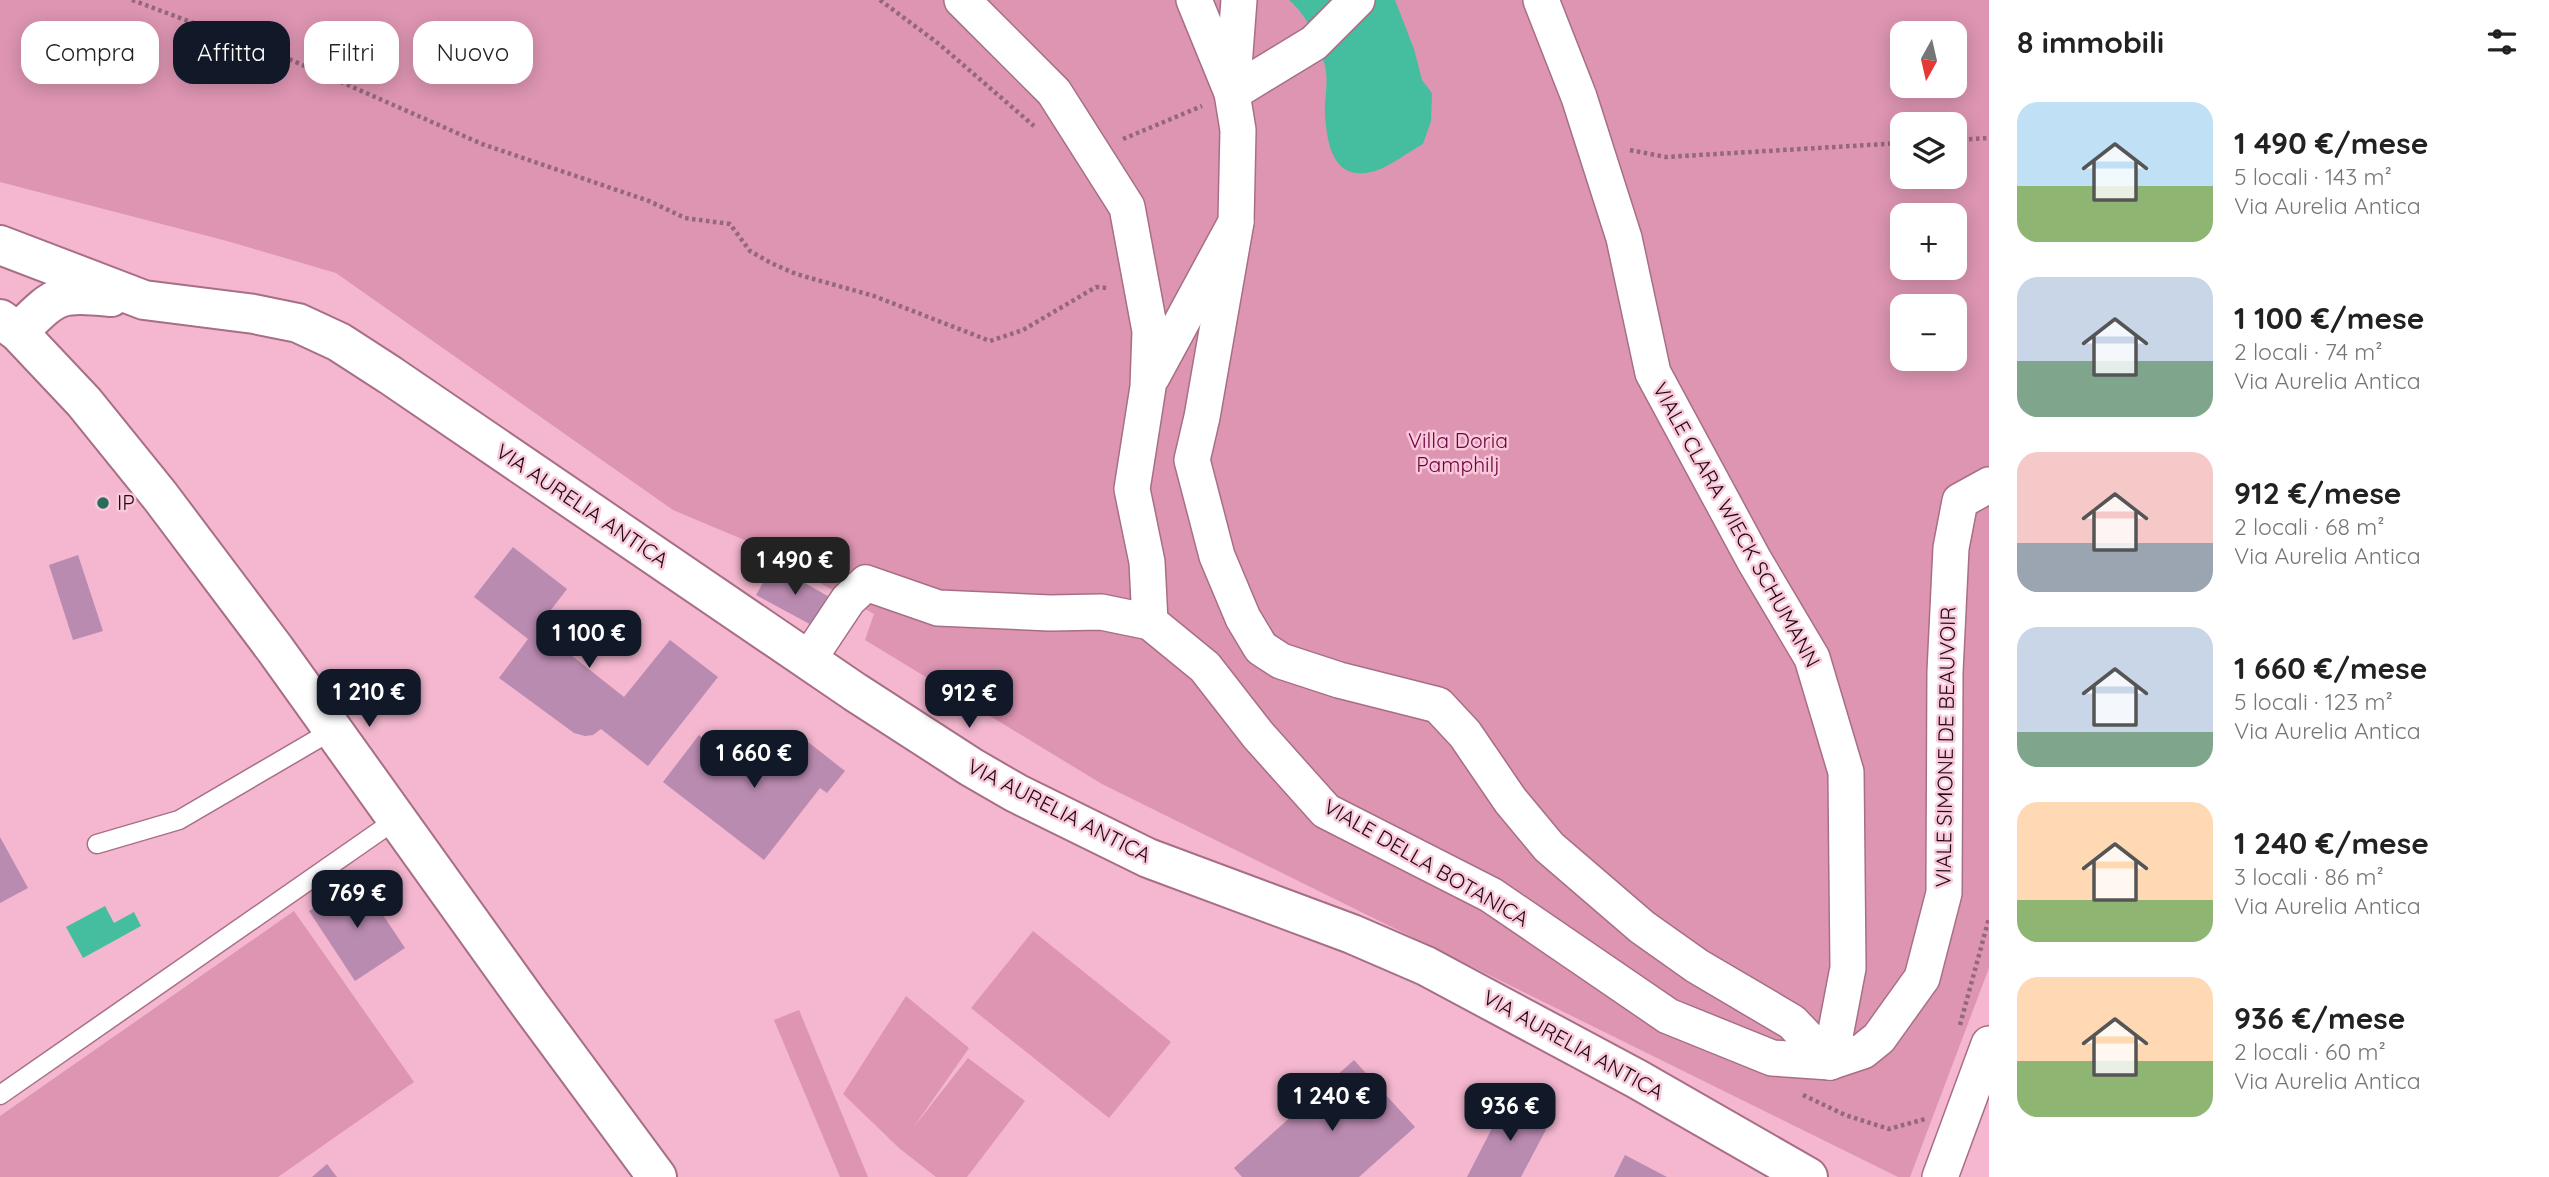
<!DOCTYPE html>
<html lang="it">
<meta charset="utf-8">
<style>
:root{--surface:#fff;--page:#f6f6f6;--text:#222;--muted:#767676;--accent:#111827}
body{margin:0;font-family:Quicksand,sans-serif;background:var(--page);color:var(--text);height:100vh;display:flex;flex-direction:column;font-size:26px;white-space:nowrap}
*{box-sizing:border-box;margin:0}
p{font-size:23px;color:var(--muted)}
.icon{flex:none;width:38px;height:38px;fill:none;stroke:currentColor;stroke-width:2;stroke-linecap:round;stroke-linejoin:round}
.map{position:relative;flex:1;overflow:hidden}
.details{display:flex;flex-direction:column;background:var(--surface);width:560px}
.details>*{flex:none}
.top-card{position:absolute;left:21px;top:21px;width:665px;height:63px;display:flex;gap:14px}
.needle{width:46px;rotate:188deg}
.buttons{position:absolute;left:1890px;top:21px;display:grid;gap:14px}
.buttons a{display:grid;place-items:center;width:77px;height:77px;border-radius:14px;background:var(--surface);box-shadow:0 4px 18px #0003;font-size:35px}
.price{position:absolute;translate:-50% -60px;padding:0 16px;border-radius:14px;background:var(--accent);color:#fff;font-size:23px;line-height:46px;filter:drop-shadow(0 2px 4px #0008)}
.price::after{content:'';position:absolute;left:50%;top:42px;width:21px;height:16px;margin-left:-10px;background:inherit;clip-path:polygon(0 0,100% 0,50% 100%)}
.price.selected{background:#222;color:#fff}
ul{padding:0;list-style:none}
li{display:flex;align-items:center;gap:21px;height:175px;padding:0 28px}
li span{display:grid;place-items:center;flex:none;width:196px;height:140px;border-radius:21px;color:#555}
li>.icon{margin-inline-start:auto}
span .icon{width:84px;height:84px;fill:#fffc;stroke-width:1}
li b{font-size:30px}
h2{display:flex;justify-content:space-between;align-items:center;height:84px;padding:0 28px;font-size:30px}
.tag{padding:0 24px;border-radius:21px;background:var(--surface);box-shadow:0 4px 18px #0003;font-size:24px;line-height:63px}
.tag.selected{background:var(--accent);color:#fff}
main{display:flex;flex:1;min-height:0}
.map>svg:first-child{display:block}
</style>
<main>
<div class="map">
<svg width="1989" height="1177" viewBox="0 0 1989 1177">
<rect width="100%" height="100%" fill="#f4b7cf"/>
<g fill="#dd95b2" fill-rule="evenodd">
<path d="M0 0H1989V968L1910 1177H1898L1102 784 865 640 874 614 749 542 673 510 336 273 227 241 0 182ZM1902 33H1955V86H1902ZM1902 124H1955V177H1902ZM1902 215H1955V268H1902ZM1902 306H1955V359H1902Z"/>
<path d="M294 911 414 1082 278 1177H0V1116Z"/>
<path d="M1033 931 1171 1042 1109 1118 971 1008Z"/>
<path d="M906 996 969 1048 913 1128 968 1058 1025 1101 967 1177H936L899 1148 843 1094Z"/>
<path d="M799 1010 868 1177H840L774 1020Z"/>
</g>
<g fill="#45bd9f">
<path d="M1289 0H1395L1414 49 1422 80 1432 93 1431 121 1423 144C1408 152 1391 166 1375 171 1334 183 1327 146 1325 114 1324 99 1329 81 1325 66 1319 42 1307 15 1289 0Z"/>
<path d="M105 906 114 923 134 912 141 926 83 958 66 927Z"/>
</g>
<g fill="#ba8bb1">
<path d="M513 547 567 589 537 628 624 697 670 640 718 677 648 766 601 729 593 735 585 736 574 733 499 678 528 639 474 597Z"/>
<path d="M78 555 103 631 73 640 49 565Z"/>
<path d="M773 565 833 599 817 628 756 595Z"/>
<path d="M794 731 845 771 827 793 820 788 764 860 663 782 699 735 755 780Z"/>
<path d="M0 837 28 888 0 903Z"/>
<path d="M359 879 405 948 355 981 309 911Z"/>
<path d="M1354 1060 1415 1127 1359 1177H1242L1234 1168Z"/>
<path d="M1507 1099 1550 1122 1521 1177H1467Z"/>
<path d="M1625 1155 1667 1177H1614Z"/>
<path d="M327 1164 337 1177H312Z"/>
</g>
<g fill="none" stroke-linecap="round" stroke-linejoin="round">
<defs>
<g id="lane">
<path d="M97 844 179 820 333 730"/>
<path d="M0 1095 397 819"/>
</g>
<g id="street">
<path d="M962 0 1054 92 1127 207 1150 331 1148 387 1132 489 1147 562 1150 622"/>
<path d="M1194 0 1232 93 1314 43 1357 0"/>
<path d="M1541 0 1579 97 1624 238 1653 373 1754 560 1812 658 1846 772 1848 968 1830 1062"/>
<path d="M1236 222 1202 417 1192 460 1217 556 1243 618 1261 648 1281 661 1339 680 1438 705 1465 734 1510 800 1549 847 1642 927 1697 966 1792 1022 1830 1062"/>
<path d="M1152 377 1236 222 1238 130 1232 93 1239 0"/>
<path d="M808 660 848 600 866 583 938 608 1050 613 1101 612 1150 622 1205 667 1258 735 1326 811 1491 895 1668 1016 1772 1058 1830 1062 1863 1051 1879 1038 1922 978 1944 893 1945 672 1951 548 1960 501 1989 485"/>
<path d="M1940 1177 1989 1044"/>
</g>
<g id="secondary">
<path d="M0 245 144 300 254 314 298 323 339 342 390 375 855 692 971 767 1016 793 1148 858 1352 934 1426 966 1637 1079 1808 1177"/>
<path d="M0 319 18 332 84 402 160 496 275 649 530 1005 657 1177"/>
<path d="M18 332C57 294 56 292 111 297"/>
</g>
</defs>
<use href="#lane" stroke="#a76f86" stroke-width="21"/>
<use href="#street" stroke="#a76f86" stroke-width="38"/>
<use href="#secondary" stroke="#a76f86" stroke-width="42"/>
<g stroke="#93687a" stroke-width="4.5" stroke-dasharray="3.5 3.5" stroke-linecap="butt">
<path d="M132 0 282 56 482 144 649 201 685 218 730 224 750 251 771 263 796 274 874 296 990 341 1023 330 1096 287 1107 288"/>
<path d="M880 0 939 44 1034 126"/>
<path d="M1123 139 1202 106"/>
<path d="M1955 140 1989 138"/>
<path d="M1630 150 1666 157 1902 143"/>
<path d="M1960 1025 1989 918"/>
<path d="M1803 1095 1845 1115 1889 1129 1925 1119"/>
</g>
<use href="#lane" stroke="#fff" stroke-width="18"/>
<use href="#street" stroke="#fff" stroke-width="35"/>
<use href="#secondary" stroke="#fff" stroke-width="38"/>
</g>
<circle fill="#2a6c5b" stroke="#fac8db" stroke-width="2.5" cx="103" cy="503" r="7"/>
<g text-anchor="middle" stroke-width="5" stroke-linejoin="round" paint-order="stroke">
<g font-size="21" fill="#69023e" stroke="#fac8db">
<text x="1458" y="448">Villa Doria<tspan x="1458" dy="24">Pamphilj</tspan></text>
</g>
<g font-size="21" fill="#1f0a13" stroke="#fac8db" text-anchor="start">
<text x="117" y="510">IP</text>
</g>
<g font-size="21" fill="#1f0a13" stroke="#fac8db">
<text transform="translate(582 506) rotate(34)" y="7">VIA AURELIA ANTICA</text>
<text transform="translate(1736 525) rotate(61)" y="7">VIALE CLARA WIECK SCHUMANN</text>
<text transform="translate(1946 747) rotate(-89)" y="7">VIALE SIMONE DE BEAUVOIR</text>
<text transform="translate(1059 811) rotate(27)" y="7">VIA AURELIA ANTICA</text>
<text transform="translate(1426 863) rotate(30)" y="7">VIALE DELLA BOTANICA</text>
<text transform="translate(1573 1045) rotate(29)" y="7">VIA AURELIA ANTICA</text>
</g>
</g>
</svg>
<div class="buttons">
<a><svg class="needle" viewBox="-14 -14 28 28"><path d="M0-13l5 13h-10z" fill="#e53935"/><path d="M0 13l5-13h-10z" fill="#767676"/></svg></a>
<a><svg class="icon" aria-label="layers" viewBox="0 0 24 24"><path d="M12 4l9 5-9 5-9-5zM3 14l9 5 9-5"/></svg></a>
<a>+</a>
<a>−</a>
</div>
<b class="price selected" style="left:795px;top:597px">1 490 €</b>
<b class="price" style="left:589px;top:670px">1 100 €</b>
<b class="price" style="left:369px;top:729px">1 210 €</b>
<b class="price" style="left:969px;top:730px">912 €</b>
<b class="price" style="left:754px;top:790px">1 660 €</b>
<b class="price" style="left:357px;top:930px">769 €</b>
<b class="price" style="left:1332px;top:1133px">1 240 €</b>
<b class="price" style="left:1510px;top:1143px">936 €</b>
<div class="top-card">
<a class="tag">Compra</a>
<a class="tag selected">Affitta</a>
<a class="tag">Filtri</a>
<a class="tag">Nuovo</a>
</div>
</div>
<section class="details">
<h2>8 immobili<svg class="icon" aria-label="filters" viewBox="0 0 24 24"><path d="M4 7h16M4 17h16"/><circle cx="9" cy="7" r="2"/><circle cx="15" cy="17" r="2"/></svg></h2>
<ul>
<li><span style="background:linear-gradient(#bfe0f5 60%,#8fb573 0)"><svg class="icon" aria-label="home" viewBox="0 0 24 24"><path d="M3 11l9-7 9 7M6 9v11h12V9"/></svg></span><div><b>1 490 €/mese</b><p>5 locali · 143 m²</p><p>Via Aurelia Antica</p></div></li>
<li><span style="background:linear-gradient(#c9d6e8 60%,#7fa58c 0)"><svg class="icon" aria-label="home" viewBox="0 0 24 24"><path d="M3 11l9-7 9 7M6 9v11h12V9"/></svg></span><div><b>1 100 €/mese</b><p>2 locali · 74 m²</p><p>Via Aurelia Antica</p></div></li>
<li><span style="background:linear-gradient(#f6c9c9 65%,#9aa5b1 0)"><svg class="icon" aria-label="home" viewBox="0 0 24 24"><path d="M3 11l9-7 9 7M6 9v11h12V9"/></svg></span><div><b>912 €/mese</b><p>2 locali · 68 m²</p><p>Via Aurelia Antica</p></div></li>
<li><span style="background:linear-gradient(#c9d6e8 75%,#7fa58c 0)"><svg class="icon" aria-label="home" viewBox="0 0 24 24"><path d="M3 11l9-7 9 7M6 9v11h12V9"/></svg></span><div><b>1 660 €/mese</b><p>5 locali · 123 m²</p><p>Via Aurelia Antica</p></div></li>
<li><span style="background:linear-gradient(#ffd9b3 70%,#8fb573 0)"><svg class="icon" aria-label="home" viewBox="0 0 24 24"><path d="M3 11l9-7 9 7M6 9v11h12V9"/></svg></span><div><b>1 240 €/mese</b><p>3 locali · 86 m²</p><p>Via Aurelia Antica</p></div></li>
<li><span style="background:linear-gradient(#ffd9b3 60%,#8fb573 0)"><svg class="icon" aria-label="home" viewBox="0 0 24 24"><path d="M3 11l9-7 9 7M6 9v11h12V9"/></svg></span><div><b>936 €/mese</b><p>2 locali · 60 m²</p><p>Via Aurelia Antica</p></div></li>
</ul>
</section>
</main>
